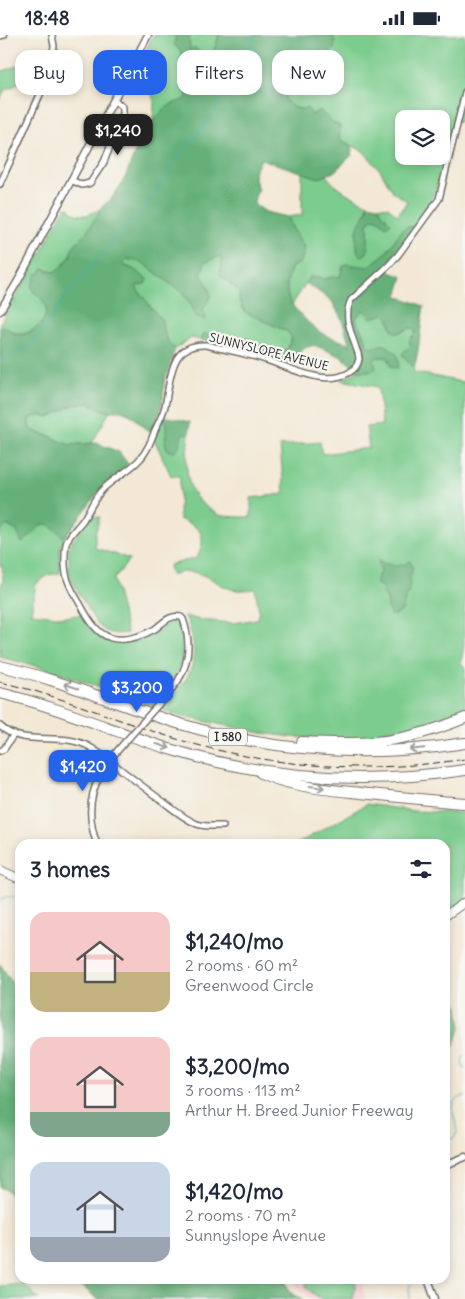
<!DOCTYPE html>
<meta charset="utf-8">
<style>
:root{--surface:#fff;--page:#f6f6f7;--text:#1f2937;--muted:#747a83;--accent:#2563eb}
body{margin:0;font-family:Delius,sans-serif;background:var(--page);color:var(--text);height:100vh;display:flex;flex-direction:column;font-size:19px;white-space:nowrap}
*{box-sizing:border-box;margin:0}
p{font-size:16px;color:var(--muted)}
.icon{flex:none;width:28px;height:28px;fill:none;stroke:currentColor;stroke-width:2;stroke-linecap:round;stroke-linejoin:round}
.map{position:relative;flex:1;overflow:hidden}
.drawer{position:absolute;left:15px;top:804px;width:435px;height:445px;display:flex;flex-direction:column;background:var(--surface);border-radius:15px;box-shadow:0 2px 8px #0003}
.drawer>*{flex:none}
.banner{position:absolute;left:15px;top:15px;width:435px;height:45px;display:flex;gap:10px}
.controls{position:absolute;left:395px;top:75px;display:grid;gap:10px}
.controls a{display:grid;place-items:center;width:55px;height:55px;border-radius:10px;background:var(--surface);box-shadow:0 2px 8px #0003;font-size:25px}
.price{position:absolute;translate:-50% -42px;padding:0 11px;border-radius:10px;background:var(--accent);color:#fff;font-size:16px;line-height:32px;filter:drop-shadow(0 1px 2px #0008)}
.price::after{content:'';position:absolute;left:50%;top:30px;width:15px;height:11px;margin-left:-8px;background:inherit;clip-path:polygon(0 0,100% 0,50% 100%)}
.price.selected{background:#222;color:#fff}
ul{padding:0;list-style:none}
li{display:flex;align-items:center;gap:15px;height:125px;padding:0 15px}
li span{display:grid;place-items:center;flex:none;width:140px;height:100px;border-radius:15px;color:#555}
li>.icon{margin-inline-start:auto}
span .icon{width:60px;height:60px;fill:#fffc;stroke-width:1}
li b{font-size:21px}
h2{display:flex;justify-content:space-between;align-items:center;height:60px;padding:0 15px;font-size:21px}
.chip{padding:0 18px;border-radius:15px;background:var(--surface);box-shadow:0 2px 8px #0003;font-size:18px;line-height:45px}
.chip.selected{background:var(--accent);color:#fff}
.status{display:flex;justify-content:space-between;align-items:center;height:35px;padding:0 25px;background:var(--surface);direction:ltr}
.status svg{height:14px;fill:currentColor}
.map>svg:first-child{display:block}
</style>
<div class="status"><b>18:48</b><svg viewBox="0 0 49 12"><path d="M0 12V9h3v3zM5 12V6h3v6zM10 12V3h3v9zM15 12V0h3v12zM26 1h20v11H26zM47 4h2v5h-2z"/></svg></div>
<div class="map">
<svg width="465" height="1264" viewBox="0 0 465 1264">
<rect width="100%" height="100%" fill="#f6f6f2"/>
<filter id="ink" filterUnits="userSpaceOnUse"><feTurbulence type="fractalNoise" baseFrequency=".02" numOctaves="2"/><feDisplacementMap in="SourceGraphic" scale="10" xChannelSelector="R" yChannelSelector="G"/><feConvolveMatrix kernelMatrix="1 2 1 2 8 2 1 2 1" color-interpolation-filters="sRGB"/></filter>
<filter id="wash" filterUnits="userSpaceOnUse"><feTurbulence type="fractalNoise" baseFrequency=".0096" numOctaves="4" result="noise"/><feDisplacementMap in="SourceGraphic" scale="20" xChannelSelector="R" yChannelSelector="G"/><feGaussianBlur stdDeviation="1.12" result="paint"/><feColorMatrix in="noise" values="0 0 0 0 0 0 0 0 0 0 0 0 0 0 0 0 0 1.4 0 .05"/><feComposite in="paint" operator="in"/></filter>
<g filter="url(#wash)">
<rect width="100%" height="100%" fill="#f3e8d5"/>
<path fill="#f7cfd3" d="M294 1244H361L365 1264H311L297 1252Z"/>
<g fill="#7ccc8d" stroke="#547c5c" fill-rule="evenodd">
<path d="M153 0H176L175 3 177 13 181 16C182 20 182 24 182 28 185 40 190 53 186 64L172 69 152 88C156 63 156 55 131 45Z"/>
<path d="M189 0H219L213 19C205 22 200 18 194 12L190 17Z"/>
<path d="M332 0H465V89L455 85 439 147 427 173 414 192H407L402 195 386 218 368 232 343 231 340 242H332L325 244 310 242 292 270C279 252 294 227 303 210L293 194 288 182 302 180V137L319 143 327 140C331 151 356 164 368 169 367 178 364 181 360 188 355 197 356 209 358 218L368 205V188L372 183 378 184 381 187 387 183 383 180 378 171 388 172 397 180 403 173 407 166 393 157 380 135 363 116 339 104 340 91 332 87 320 75 312 80 309 76 290 71 285 64 286 56 293 53 302 33 308 30C318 34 328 42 338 43L339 38 333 29 325 22 326 18 335 7ZM404 84H441V121H404Z"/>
<path d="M39 23 44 25 37 37 30 43 4 56 0 65V37Z"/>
<path d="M66 172 70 173 71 176C81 183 90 180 100 174L99 178 85 199 72 214 70 222 59 235 53 237 49 235 33 256C39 260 47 268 47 276 47 287 31 299 21 299 14 299 9 293 3 291L0 293V288L40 220 56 188Z"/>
<path d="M221 221 222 229 220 240 239 256V264L245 277 288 297 292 303 287 315 267 316 244 302H219L204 299 201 305 191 303 175 314C167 309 162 294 162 285 156 280 153 275 148 268 144 262 139 258 136 251L145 249 147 244 133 234 123 230 126 224 142 227 181 257 187 264 196 283H205L203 275 206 247 201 240 205 227Z"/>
<path d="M363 275 371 282 384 279 388 283 393 296 397 298 410 293 415 295V298L411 302V311L403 318V321C408 324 410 329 414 333L413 337 462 347 465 346V567C463 581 464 594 464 608 464 614 462 621 461 628L465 632V680L423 695 382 703 339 705 293 702 261 698 179 681 152 670 48 634 0 622V555L3 545 2 530 0 531V496L6 490 29 502C45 482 49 488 64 503L60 514V538L48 540 36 549 31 578 65 582 83 579C87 585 91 595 96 599 111 609 133 609 149 601 157 597 164 591 171 585L175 584 178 586C185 612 185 629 168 651L175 657C199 635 197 608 185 581L200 585 233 588 257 584 259 575 255 554C248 555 239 556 231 554 218 550 206 538 191 537 185 536 178 538 171 540L169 530 197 523C208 500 201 492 179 484L180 441H171L154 404 164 381 167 396 165 403 183 397 189 399C186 427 182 457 209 474 212 476 216 479 219 480 226 482 243 482 251 482V463L284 459 280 411 320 407 322 419 369 413 366 392 382 390 378 352 341 345 358 336H370L376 332 374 326 377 322H388L389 326 397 319C382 308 388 311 371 313L367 310C365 297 358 294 356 283Z"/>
<path d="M90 368C96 372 102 376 110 376L92 408 69 410 52 402 36 397 29 393V383L42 380 49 382 73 370Z"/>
<path d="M91 481 100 482 95 499V513L130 524 114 544 127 598C113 600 106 598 96 588L70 543 69 533V511Z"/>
<path d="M367 769 413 776 465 778V871L445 887V809H297Z"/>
<path d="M445 931 458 972 461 993 448 1023 449 1054 445 1063Z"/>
<path d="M310 1244H350L356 1246 353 1264H321L306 1253V1248Z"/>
<path d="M23 1249 39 1264H0V1251Z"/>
</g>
<g fill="#65b078" stroke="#486e52">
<path d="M176 0H189L190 16 194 12 198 16 208 21 213 19 219 0H332L335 7 334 14 327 18 325 22 333 29 339 38 338 43C329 42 317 34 308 30L302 33 293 53 286 56 285 64C291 72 297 76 307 73L312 80 320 75 332 87 340 91 339 104 352 111V120L334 137 319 143 261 124 254 139 258 154 255 162 254 169 266 177 288 182 293 194 303 210 304 217 301 227 291 233C281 262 290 269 309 288 314 292 319 297 325 300 334 304 343 305 350 311L343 287 332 266 306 248 310 242 325 244 332 242H340L343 231 347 229 368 232 386 218 402 195 406 192H414L403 210 387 230V236L403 242 397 261 424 271C420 292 420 313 414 333 410 329 407 324 403 321V317L411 311 409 306 415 298V295L410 293 397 298 393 296 388 283 384 279 371 283 363 275 360 277 356 283C358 294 365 297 367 310L371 313 381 310H386L397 319 399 327 398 333 391 332 388 322H378L374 326 376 332 375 335 358 336 342 322 314 310 305 313 300 317 296 323 290 324 285 328 201 305 204 299 219 302H244L267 316 287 315 292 303 288 297 245 277 239 264V256L220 240 222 229 221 221 205 227 201 240 206 247 211 260 203 275 206 284 196 283 187 264 181 257 142 227 126 224 123 230 133 234 147 244 145 249 136 251C139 258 144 262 148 268 153 275 156 280 162 285 162 294 167 309 175 314L164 347 163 364 160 377 155 389 150 398 131 380 121 376H106L99 373 90 368 73 370 49 382 42 380 29 383V393L36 397 52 402 69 410 97 408 119 417 128 429 101 454 64 503C40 478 44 491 22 508L17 496 7 490 0 496V293L2 291C8 293 11 297 16 299 28 303 48 287 46 274 45 264 35 260 31 252L36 239 40 238 43 233 53 237 59 235 70 222 72 214 76 208 85 199 99 178C101 170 107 169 111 164 114 160 116 157 118 154 125 145 129 133 133 122 139 106 156 78 172 69 176 67 182 66 186 64 190 53 185 40 182 28 182 24 182 20 181 16L174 10Z"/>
<path d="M368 169 378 171 383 180 391 188 386 191 378 184 372 183 368 188V212L367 218 362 221 358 218C356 209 355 197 360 188 364 181 367 178 368 169Z"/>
<path d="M164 381 190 387 189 399 183 398 178 413 174 417 169 416C162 407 167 404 166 394 166 390 165 385 164 381Z"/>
<path d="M378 526C391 530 398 534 410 526L413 532 410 543 409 556 405 563 402 576 395 580H390L388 574 387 565 380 550 376 549 378 541 381 536Z"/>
<path d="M0 929 20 960V1178L8 1156 0 1152Z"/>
<path d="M74 1244H285L289 1257 302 1264H97Z"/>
</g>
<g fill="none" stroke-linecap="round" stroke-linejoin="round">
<g stroke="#40b1b8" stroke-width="1">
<path d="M0 326 24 315 36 305 66 260 153 162 170 132 204 92 222 64 239 27 255 0"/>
<path d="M0 866 5 862 20 861"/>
<path d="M465 1020 463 1022 462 1028 465 1034"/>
<path d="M445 1102 447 1104 454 1103 458 1095C454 1081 446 1066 465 1061"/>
<path d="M379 1244 384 1250 387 1249 389 1244"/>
<path d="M410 1264 409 1253 414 1244"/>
</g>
</g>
</g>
<g filter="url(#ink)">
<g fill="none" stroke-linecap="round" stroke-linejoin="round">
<defs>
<g id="minor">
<path d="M0 1 4 0"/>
<path d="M71 145 82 150 90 148 104 127 123 79V72L114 65"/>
<path d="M0 149 51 35 54 11 52 0"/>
<path d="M172 654C189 634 192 609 183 584L181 582C170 579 163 588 155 594 142 601 126 607 111 603 95 598 87 581 79 567 69 551 64 541 65 521 65 517 65 511 67 506 71 498 78 492 83 485 89 476 94 464 101 456 112 444 128 437 139 425 147 417 151 406 155 395 159 387 163 379 165 371 171 344 169 308 206 310 227 315 249 319 269 326 293 334 327 352 350 337 355 334 358 330 359 324 359 321 358 317 356 313 351 297 343 281 351 265L388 231 398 220 439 164 465 57"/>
<path d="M0 691C23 713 60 696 88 711 99 717 109 725 119 733 134 745 149 756 165 768 174 775 185 784 197 789 205 792 214 791 223 791"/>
<path d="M0 716 4 714 14 699"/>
<path d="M97 809C83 772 93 743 118 715"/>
</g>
<g id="tertiary">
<path d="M0 276 18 246 148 0"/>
<path d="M445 1130 465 1122"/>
<path d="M428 1244 435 1264"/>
</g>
<g id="secondary">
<path d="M0 835 20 844"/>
<path d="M445 881 465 867"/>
</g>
<g id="motorway">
<path d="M0 631C63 645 122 672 184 690 275 717 371 723 465 708"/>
<path d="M0 658C58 672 113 696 169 714 266 744 365 750 465 735"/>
<path d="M302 707C326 708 351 709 375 707 407 704 436 695 465 683"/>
<path d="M261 738C291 753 336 755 370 759 401 762 433 766 465 768"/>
</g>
</defs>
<use href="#minor" stroke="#716d66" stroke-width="8"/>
<use href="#tertiary" stroke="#716d66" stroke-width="9"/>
<use href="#secondary" stroke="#716d66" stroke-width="10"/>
<use href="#motorway" stroke="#716d66" stroke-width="12"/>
<use href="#minor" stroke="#fff" stroke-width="5"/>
<use href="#tertiary" stroke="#fff" stroke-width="6"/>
<use href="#secondary" stroke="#fff" stroke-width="8"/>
<use href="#motorway" stroke="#fff" stroke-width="10"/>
<path stroke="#2b2b2b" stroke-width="1" stroke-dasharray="8 4" stroke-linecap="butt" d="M0 647C62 661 120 687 180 705 273 733 369 739 465 724"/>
<defs>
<path id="minor-bridge" d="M118 715 172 654"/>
</defs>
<use href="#minor-bridge" stroke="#716d66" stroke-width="8" stroke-linecap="butt"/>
<use href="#minor-bridge" stroke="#fff" stroke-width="5"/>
</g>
<defs><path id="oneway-shaft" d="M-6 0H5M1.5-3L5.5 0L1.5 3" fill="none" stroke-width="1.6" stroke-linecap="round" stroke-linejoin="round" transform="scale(1.25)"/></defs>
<g stroke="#a0a0a0">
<use href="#oneway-shaft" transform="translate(71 651) rotate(-161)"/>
<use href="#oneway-shaft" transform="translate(163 711) rotate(18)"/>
<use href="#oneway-shaft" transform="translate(417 714) rotate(175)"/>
<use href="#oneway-shaft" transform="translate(317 752) rotate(8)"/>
</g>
</g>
<g text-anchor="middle" stroke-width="4.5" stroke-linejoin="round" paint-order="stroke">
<rect fill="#f6f6f2" stroke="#686867" stroke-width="1" x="209" y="693.5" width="38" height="17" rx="4"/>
<g font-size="11" font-weight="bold" fill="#2b2b2b">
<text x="228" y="706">I 580</text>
</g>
<g font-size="12" fill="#2b2b2b" stroke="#f6f6f2">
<text transform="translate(269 317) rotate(14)" y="4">SUNNYSLOPE AVENUE</text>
</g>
</g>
</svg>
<div class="controls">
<a><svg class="icon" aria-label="layers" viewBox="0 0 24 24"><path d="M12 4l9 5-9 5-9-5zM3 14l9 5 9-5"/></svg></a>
</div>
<b class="price selected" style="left:118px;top:121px">$1,240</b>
<b class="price" style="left:137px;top:678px">$3,200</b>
<b class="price" style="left:83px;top:757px">$1,420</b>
<div class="banner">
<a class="chip">Buy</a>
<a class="chip selected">Rent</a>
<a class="chip">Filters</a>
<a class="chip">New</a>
</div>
<section class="drawer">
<h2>3 homes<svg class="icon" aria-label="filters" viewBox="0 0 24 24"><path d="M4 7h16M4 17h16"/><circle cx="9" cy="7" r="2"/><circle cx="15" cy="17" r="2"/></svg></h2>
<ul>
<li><span style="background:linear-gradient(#f6c9c9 60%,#c2b280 0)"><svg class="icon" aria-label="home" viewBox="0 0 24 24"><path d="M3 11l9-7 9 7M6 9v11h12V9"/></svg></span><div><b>$1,240/mo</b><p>2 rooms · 60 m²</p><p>Greenwood Circle</p></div></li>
<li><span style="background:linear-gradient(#f6c9c9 75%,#7fa58c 0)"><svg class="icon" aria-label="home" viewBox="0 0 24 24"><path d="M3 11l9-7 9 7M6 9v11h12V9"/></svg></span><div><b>$3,200/mo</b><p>3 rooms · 113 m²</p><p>Arthur H. Breed Junior Freeway</p></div></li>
<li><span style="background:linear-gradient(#c9d6e8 75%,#9aa5b1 0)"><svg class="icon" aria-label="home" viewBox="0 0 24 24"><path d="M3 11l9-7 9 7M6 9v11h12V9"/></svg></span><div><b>$1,420/mo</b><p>2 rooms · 70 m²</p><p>Sunnyslope Avenue</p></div></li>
</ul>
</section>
</div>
